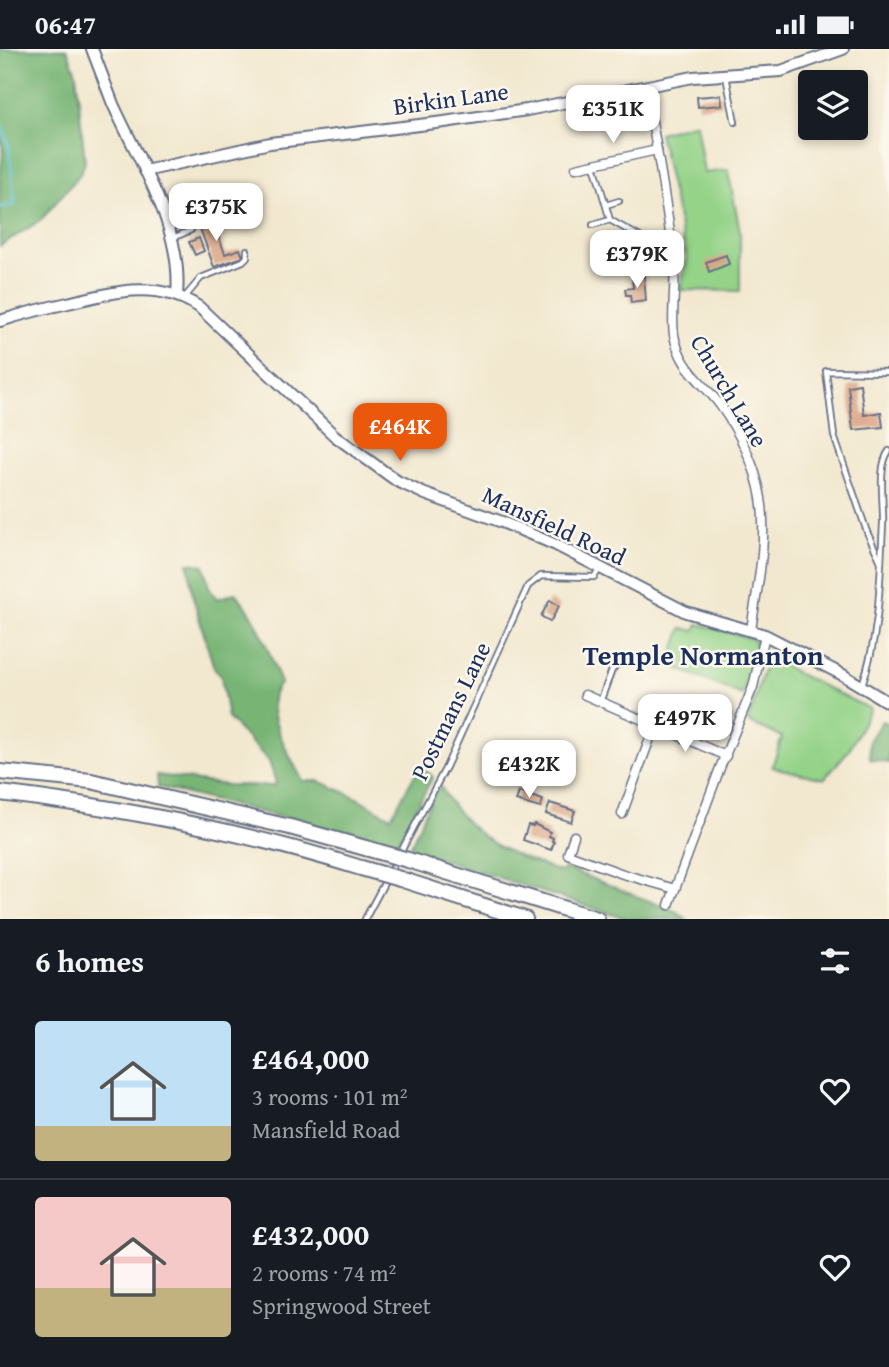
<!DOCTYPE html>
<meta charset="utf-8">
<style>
:root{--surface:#171b24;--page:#242831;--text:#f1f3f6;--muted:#9ea1a6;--line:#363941;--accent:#ea580c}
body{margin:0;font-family:"Gentium Book Plus",serif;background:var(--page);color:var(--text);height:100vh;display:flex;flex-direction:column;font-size:26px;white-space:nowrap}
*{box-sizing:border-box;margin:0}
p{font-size:23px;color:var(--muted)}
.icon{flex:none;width:38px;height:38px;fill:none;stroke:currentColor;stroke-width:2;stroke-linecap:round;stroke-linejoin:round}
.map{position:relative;height:870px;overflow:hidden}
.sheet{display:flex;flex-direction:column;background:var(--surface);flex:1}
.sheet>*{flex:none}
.fabs{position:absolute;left:798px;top:21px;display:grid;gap:14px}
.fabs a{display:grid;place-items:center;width:70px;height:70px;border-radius:7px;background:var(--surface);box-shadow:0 4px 10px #0003;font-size:35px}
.price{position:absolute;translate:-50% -60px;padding:0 16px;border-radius:14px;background:#fff;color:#222;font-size:23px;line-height:46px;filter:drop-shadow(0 2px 4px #0008)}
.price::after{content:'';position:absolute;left:50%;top:42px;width:21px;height:16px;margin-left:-10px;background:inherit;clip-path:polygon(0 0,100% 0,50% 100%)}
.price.active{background:var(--accent);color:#fff}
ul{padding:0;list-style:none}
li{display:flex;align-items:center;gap:21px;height:175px;padding:0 35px}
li+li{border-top:2px solid var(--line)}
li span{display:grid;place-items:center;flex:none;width:196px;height:140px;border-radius:7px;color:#555}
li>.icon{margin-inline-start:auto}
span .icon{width:84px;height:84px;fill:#fffc;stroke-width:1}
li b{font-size:30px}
h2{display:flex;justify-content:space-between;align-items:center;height:84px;padding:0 35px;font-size:30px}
.status{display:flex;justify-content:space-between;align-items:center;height:49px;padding:0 35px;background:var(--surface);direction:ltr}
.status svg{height:19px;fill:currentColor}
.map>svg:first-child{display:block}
</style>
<div class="status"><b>06:47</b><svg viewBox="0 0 49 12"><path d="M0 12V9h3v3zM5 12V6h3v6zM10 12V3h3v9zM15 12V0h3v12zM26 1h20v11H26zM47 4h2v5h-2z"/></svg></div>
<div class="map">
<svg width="889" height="870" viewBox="0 0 889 870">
<rect width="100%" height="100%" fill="#fbf7ec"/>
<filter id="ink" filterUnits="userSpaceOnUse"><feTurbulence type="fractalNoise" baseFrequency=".0143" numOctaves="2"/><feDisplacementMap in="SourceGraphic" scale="14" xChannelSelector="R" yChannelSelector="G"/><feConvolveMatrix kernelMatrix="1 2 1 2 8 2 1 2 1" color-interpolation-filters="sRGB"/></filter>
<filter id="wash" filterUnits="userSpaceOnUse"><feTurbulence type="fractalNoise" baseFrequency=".00686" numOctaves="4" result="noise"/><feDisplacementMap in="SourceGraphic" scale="28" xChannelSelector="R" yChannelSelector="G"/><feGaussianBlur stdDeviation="1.57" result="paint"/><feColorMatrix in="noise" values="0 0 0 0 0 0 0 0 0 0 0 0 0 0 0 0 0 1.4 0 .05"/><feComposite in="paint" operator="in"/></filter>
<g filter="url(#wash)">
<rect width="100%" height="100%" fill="#f2e8cf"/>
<g fill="#95d389" stroke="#588174" stroke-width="2">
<path d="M696 74 704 124 728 121 740 182V242L680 241 687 210 659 84Z"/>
<path d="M698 575 753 590 756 597 755 604 742 646 669 616 682 579 695 582Z"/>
<path d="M767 610H775L798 625 870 660 849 701 824 730 772 718 782 688 748 673Z"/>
<path d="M732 668 728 687 719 695 671 674Z"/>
</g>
<g fill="#78b575" stroke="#4a726a" stroke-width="2">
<path d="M0 0H67L76 24 85 113 80 125 41 171 0 197V133L3 101 0 88Z"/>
<path d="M188 514 204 516 209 539 217 550 235 544C259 568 268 603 281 634 257 654 291 710 303 732H319L353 747 391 768 420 717 433 728 396 796 158 738 157 726 226 736 273 737 276 734 269 712 228 669 221 627 214 619 193 548Z"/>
<path d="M882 672 889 675V714L870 710 869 692Z"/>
<path d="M441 738C471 791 506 803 560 823L565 819 677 863 687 870H627L409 800 435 742Z"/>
</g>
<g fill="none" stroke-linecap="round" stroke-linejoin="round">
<path stroke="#63c6e1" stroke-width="2.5" d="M0 72 9 99 15 156 0 158"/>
</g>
<g id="blocks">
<g fill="#dba586">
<path d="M721 46 722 56 698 58 697 48Z"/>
<path d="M211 166 225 205 240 200 243 208 214 218 197 171Z"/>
<path d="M199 189 204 202 195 206 189 193Z"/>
<path d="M726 206 729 215 709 223 706 213Z"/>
<path d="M644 226 646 252 631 254 630 246H626L625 240 633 239 632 227Z"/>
<path d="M860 335 864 366 881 363 883 378 853 381 848 337Z"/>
<path d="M550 551 559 557 550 573 541 567Z"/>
<path d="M519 743 543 751 540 759 516 752Z"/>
<path d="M550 754 575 762 571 773 546 765Z"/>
<path d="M534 775 550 783 549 787 553 789 552 792 554 793 551 801 523 791 528 776 533 777Z"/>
</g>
</g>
</g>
<g filter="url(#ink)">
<use href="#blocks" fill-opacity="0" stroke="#667086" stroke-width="2"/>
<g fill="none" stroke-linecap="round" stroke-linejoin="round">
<defs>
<g id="lane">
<path d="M726 27 735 73"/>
<path d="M606 156 619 152"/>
<path d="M610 171 647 192"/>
<path d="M593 176 610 171 594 116"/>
<path d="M173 189 191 181"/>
<path d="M185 248 201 229 243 212 247 208V201"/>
<path d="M881 513 867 483 834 387 826 322 889 323"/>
<path d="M862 636C880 586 880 528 883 475 884 454 877 418 889 402"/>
<path d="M600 653 612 621 619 613"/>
<path d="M365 870 446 718 528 537 541 527 594 528 599 521"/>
</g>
<g id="street">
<path d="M646 38C656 97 668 157 674 217 676 240 671 264 674 286 680 319 702 332 720 356 739 382 756 417 761 449 768 491 757 539 751 581"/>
<path d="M576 119 657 101"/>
<path d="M585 646 726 707"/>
<path d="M622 765 655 676"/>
<path d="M574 787 568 805 623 825 675 840"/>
<path d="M669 856 720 719 753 638 765 586"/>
</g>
<g id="secondary">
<path d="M92 0C99 18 106 37 113 55 140 115 183 178 177 246"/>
<path d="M145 122 270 94 444 73 527 61 693 28 781 22 843 0"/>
<path d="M0 272C22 265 45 259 68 254 114 243 157 230 199 258L335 387 397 432 425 445 502 473 556 496 686 563 765 586 843 626 889 654"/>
</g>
<g id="highway">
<path d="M0 723 91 732 290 778 369 800"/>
<path d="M0 744C123 759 243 782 361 819"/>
<path d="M408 811 597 870"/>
<path d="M400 830 525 870"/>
</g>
</defs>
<use href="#lane" stroke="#667086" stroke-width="8"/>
<use href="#street" stroke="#667086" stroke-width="11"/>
<use href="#secondary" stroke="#667086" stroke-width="14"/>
<use href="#highway" stroke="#667086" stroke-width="18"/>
<use href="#lane" stroke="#fff" stroke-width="4.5"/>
<use href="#street" stroke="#fff" stroke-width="8"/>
<use href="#secondary" stroke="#fff" stroke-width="10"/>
<use href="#highway" stroke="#fff" stroke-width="14"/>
<defs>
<g id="highway-bridge">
<path d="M369 800 408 811"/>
<path d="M361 819 400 830"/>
</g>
</defs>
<use href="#highway-bridge" stroke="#667086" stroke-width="18" stroke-linecap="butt"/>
<use href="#highway-bridge" stroke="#fff" stroke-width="14"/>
</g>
</g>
<g text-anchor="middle" stroke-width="5" stroke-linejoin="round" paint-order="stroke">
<g font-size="24" fill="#1b2f5e" stroke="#fbf7ec">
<text transform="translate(451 50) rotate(-8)" y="8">Birkin Lane</text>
<text transform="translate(729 342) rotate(59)" y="8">Church Lane</text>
<text transform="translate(554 477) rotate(25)" y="8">Mansfield Road</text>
<text transform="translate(451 662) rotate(-64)" y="8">Postmans Lane</text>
</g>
<g font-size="28" font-weight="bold" fill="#1b2f5e" stroke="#fbf7ec">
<text x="703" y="616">Temple Normanton</text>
</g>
</g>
</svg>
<div class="fabs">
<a><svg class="icon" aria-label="layers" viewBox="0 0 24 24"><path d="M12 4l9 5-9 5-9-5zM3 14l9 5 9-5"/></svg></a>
</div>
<b class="price" style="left:613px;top:96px">£351K</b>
<b class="price" style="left:216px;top:194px">£375K</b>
<b class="price" style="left:637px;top:241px">£379K</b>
<b class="price active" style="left:400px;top:414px">£464K</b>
<b class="price" style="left:685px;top:705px">£497K</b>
<b class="price" style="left:529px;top:751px">£432K</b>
</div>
<section class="sheet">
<h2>6 homes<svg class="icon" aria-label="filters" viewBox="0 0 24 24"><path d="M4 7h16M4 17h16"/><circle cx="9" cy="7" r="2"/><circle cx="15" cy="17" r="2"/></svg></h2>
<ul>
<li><span style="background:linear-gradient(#bfe0f5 75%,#c2b280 0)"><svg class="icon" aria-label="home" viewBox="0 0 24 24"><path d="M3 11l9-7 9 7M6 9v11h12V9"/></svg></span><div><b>£464,000</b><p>3 rooms · 101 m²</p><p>Mansfield Road</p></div><svg class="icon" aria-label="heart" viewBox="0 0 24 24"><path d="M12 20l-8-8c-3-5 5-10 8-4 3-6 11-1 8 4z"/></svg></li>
<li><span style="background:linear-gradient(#f6c9c9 65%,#c2b280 0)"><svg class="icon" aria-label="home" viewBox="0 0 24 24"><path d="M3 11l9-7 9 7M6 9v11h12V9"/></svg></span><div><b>£432,000</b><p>2 rooms · 74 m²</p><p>Springwood Street</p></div><svg class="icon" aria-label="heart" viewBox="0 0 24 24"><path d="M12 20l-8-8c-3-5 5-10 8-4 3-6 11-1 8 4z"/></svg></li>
</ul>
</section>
